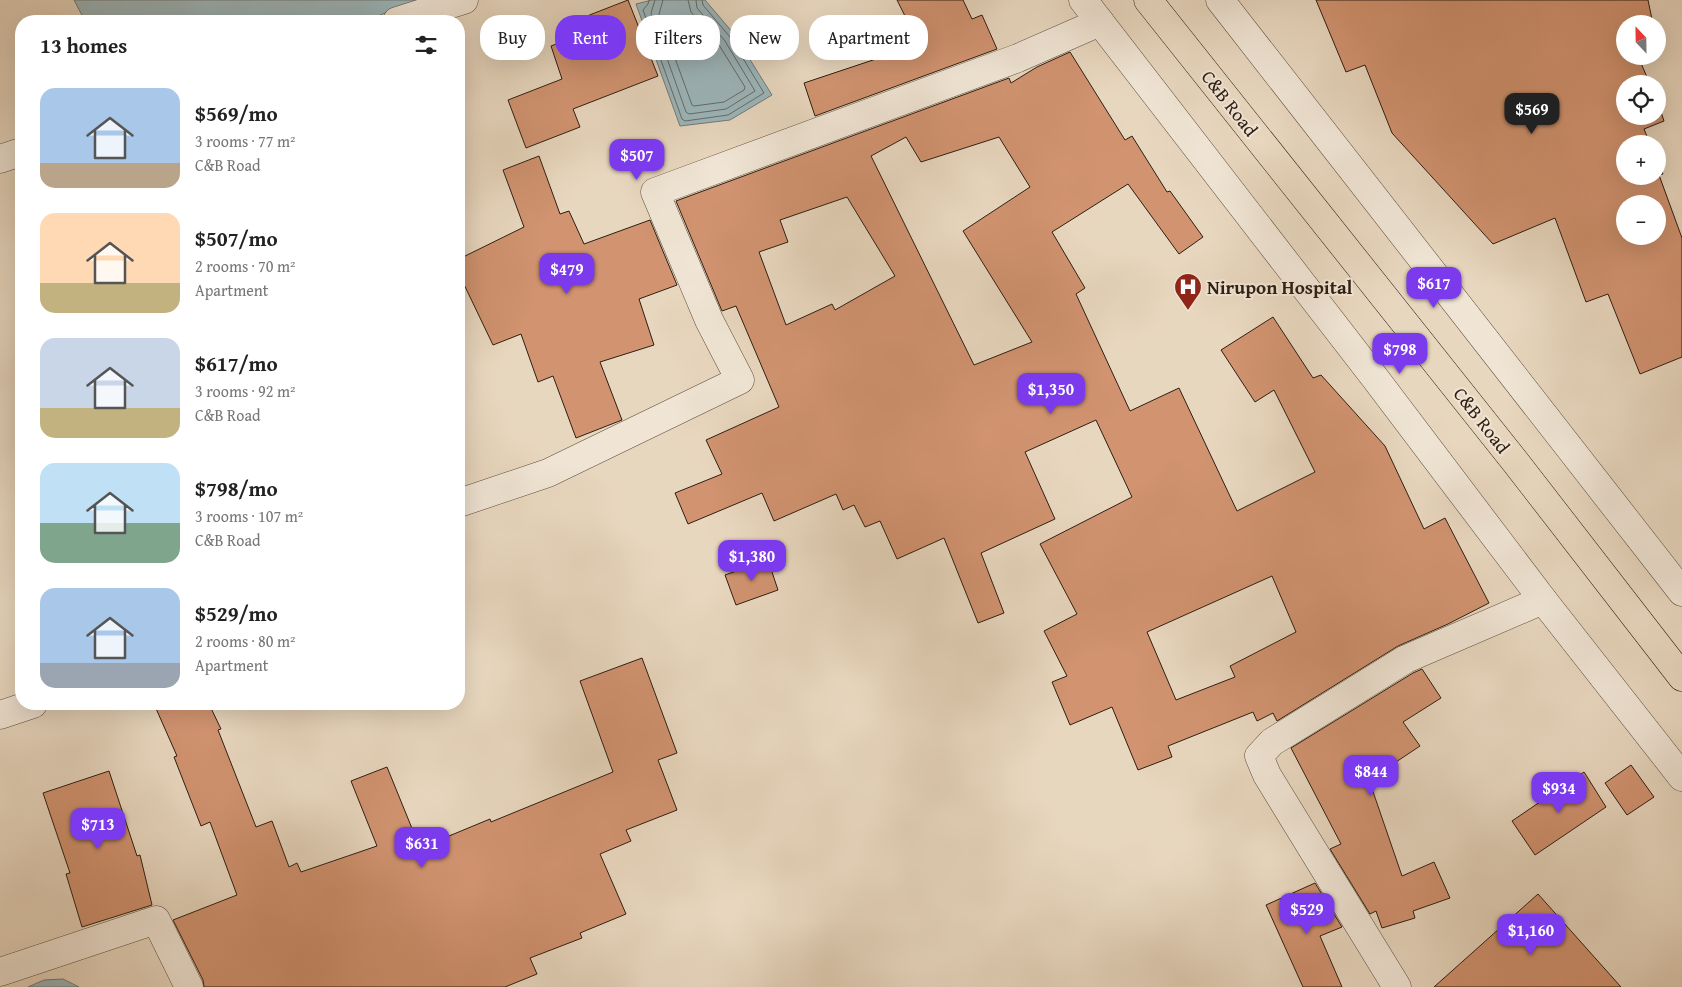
<!DOCTYPE html>
<meta charset="utf-8">
<style>
:root{--surface:#fff;--page:#f6f6f6;--text:#222;--muted:#767676;--accent:#7c3aed}
body{margin:0;font-family:"Gentium Book Plus",serif;background:var(--page);color:var(--text);height:100vh;display:flex;flex-direction:column;font-size:19px;white-space:nowrap}
*{box-sizing:border-box;margin:0}
p{font-size:16px;color:var(--muted)}
.icon{flex:none;width:28px;height:28px;fill:none;stroke:currentColor;stroke-width:2;stroke-linecap:round;stroke-linejoin:round}
.map{position:relative;flex:1;overflow:hidden}
.side{position:absolute;left:15px;top:15px;width:450px;height:695px;display:flex;flex-direction:column;background:var(--surface);border-radius:20px;box-shadow:0 5px 20px #0002}
.side>*{flex:none}
.banner{position:absolute;left:480px;top:15px;width:475px;height:45px;display:flex;gap:10px}
.needle{width:32px;rotate:338deg}
.fabs{position:absolute;left:1616px;top:15px;display:grid;gap:10px}
.fabs a{display:grid;place-items:center;width:50px;height:50px;border-radius:50%;background:var(--surface);box-shadow:0 5px 20px #0002;font-size:25px}
.price{position:absolute;translate:-50% -42px;padding:0 11px;border-radius:10px;background:var(--accent);color:#fff;font-size:16px;line-height:32px;filter:drop-shadow(0 1px 2px #0008)}
.price::after{content:'';position:absolute;left:50%;top:30px;width:15px;height:11px;margin-left:-8px;background:inherit;clip-path:polygon(0 0,100% 0,50% 100%)}
.price.on{background:#222;color:#fff}
ul{padding:0;list-style:none}
li{display:flex;align-items:center;gap:15px;height:125px;padding:0 25px}
li span{display:grid;place-items:center;flex:none;width:140px;height:100px;border-radius:15px;color:#555}
li>.icon{margin-inline-start:auto}
span .icon{width:60px;height:60px;fill:#fffc;stroke-width:1}
li b{font-size:21px}
h2{display:flex;justify-content:space-between;align-items:center;height:60px;padding:0 25px;font-size:21px}
.pill{padding:0 18px;border-radius:20px;background:var(--surface);box-shadow:0 5px 20px #0002;font-size:18px;line-height:45px}
.pill.on{background:var(--accent);color:#fff}
.map>svg:first-child{display:block}
</style>
<div class="map">
<svg width="1682" height="987" viewBox="0 0 1682 987">
<rect width="100%" height="100%" fill="#e8d7bf"/>
<filter id="stains"><feTurbulence type="fractalNoise" baseFrequency=".004" numOctaves="4"/><feColorMatrix values="0 0 0 0 .2 0 0 0 0 .09 0 0 0 0 .02 0 0 0 .5 -.17"/></filter>
<radialGradient id="worn" r=".72"><stop offset=".6" stop-color="#630" stop-opacity="0"/><stop offset="1" stop-color="#630" stop-opacity=".3"/></radialGradient>
<g fill="#9cb7bd" stroke="#707a79">
<path d="M74 0H417L366 21H85Z"/>
<path d="M652 0H705L734 34 772 95 730 120 680 126 636 4Z"/>
<path d="M63 979 79 987H28L44 980Z"/>
</g>
<g fill="none" stroke-linecap="round" stroke-linejoin="round">
<g stroke="#656a68" stroke-width="1">
<path d="M649 0 648 4 643 10 682 119 685 121 728 115 764 93 730 37 703 5 702 0"/>
<path d="M655 0 651 13 686 112 689 114 726 109 755 91 725 41 697 8 696 0"/>
<path d="M663 0 659 14 692 105 694 106 724 102 744 90 745 87 719 45 691 12 688 0"/>
</g>
</g>
<g fill="#d19370" stroke="#2e1e12" fill-rule="evenodd">
<path d="M628 0 658 76 573 109 580 127 526 148 508 100 562 79 551 46 575 37 569 23Z"/>
<path d="M897 0H963L972 19 982 15 997 49 815 116 804 83 894 53 913 32Z"/>
<path d="M1316 0H1648L1653 24H1625V56H1652L1640 61 1650 84H1625V116H1658V103L1664 121 1644 129 1650 144H1625V176H1658V162L1663 174 1659 175 1682 238V357L1640 374 1608 294 1586 302 1555 218 1493 244 1392 133 1365 65 1346 72ZM1625 204H1658V236H1625Z"/>
<path d="M1070 52 1125 140 1132 136 1167 192 1170 191 1203 237 1179 254 1128 184 1052 232 1085 288 1076 294 1130 411 1179 388 1237 511 1315 472 1274 390 1255 402 1221 350 1273 317 1313 378 1321 375 1385 446 1424 529 1445 518 1489 603 1448 624 1398 646 1277 721 1273 713 1257 721 1253 712 1168 746 1172 757 1138 770 1112 707 1070 725 1052 682 1067 676 1044 631 1077 614 1040 544 1132 497 1096 420 1025 452 1055 519 981 553 1004 613 978 623 944 538 897 559 880 521 865 527 854 505 843 510 836 494 774 521 762 493 688 524 675 493 722 474 706 440 779 407 736 306 722 311 676 201 1009 78 1011 83 1037 67ZM906 137 921 162 999 137 1030 187 963 231 1032 342 974 365 871 156ZM847 197 895 276 835 310 832 304 786 325 759 252 788 242 780 220ZM1272 576 1296 632 1230 666 1235 677 1176 700 1147 632Z"/>
<path d="M539 156 560 214 569 211 584 244 650 220 677 285 639 299 654 345 600 362 622 420 576 438 553 376 538 382 521 334 493 345 459 274V259L524 227 503 170Z"/>
<path d="M768 560 778 590 736 605 725 575Z"/>
<path d="M642 658 677 753 658 760 677 810 626 830 631 841 600 854 626 914 580 933 582 938 530 958 537 974 505 987H204L203 980 173 920 237 895 210 822 201 826 174 757 177 756 154 704H209L221 729 218 730 256 827 272 821 289 867 297 863 301 872 377 846 351 781 387 767 420 848 490 819 491 822 613 772 580 681Z"/>
<path d="M1422 669 1441 698 1403 722 1420 746 1369 780 1402 876 1434 862 1450 898 1413 911 1415 918 1382 928 1376 911 1370 914 1330 849 1341 844 1291 748 1413 673Z"/>
<path d="M1631 765 1654 797 1627 815 1605 783Z"/>
<path d="M109 771 137 856 140 855 152 905 82 927 66 874 70 873 43 793Z"/>
<path d="M1584 772 1606 807 1535 855 1512 821Z"/>
<path d="M1315 883 1342 927 1320 936 1342 987H1303L1266 905Z"/>
<path d="M1538 894 1621 987H1434Z"/>
</g>
<g fill="none" stroke-linecap="round" stroke-linejoin="round">
<defs>
<g id="street">
<path d="M1083 0 1375 378 1543 600 1682 777"/>
<path d="M1220 0 1682 592"/>
<path d="M397 21 464 0"/>
<path d="M0 159 21 152"/>
<path d="M459 503 548 473 740 380 709 320 655 192 1018 58 1100 22"/>
<path d="M0 715 33 704"/>
<path d="M0 972 156 920 189 987"/>
<path d="M1397 987 1267 775 1259 756 1272 742 1406 659 1543 600"/>
</g>
<path id="highway" d="M1148 0 1517 464 1682 677"/>
</defs>
<use href="#street" stroke="#5c4c3d" stroke-width="29"/>
<use href="#highway" stroke="#2e1e12" stroke-width="29"/>
<use href="#street" stroke="#f0e5d5" stroke-width="28"/>
<use href="#highway" stroke="#e8d7bf" stroke-width="28"/>
</g>
<defs>
<symbol id="hospital-pin" viewBox="-11 -11 22 30"><path d="M0 17L-7.5 6A9.5 9.5 0 1 1 7.5 6Z" fill="#8f2418" stroke="#f0e5d5"/><path d="M-5-5h3v3.5h4V-5h3V5h-3V1.5h-4V5h-3Z" fill="#fff"/></symbol>
</defs>
<g fill-rule="evenodd">
<use href="#hospital-pin" x="1172" y="271" width="32" height="43"/>
</g>
<g text-anchor="middle" stroke-width="4" stroke-linejoin="round" paint-order="stroke">
<g font-size="19" fill="#2e1e12" stroke="#f0e5d5">
<text transform="translate(1230 103) rotate(52)" y="7">C&amp;B Road</text>
<text transform="translate(1482 420) rotate(52)" y="7">C&amp;B Road</text>
</g>
<g font-size="19" font-weight="bold" fill="#2e1e12" stroke="#f0e5d5" text-anchor="start">
<text x="1207" y="294">Nirupon Hospital</text>
</g>
</g>
<rect width="100%" height="100%" filter="url(#stains)"/>
<rect width="100%" height="100%" fill="url(#worn)"/>
</svg>
<div class="fabs">
<a><svg class="needle" viewBox="-14 -14 28 28"><path d="M0-13l5 13h-10z" fill="#e53935"/><path d="M0 13l5-13h-10z" fill="#767676"/></svg></a>
<a><svg class="icon" aria-label="locate" viewBox="0 0 24 24"><circle cx="12" cy="12" r="6"/><path d="M12 2v4M12 18v4M2 12h4M18 12h4"/></svg></a>
<a>+</a>
<a>−</a>
</div>
<b class="price on" style="left:1532px;top:135px">$569</b>
<b class="price" style="left:637px;top:181px">$507</b>
<b class="price" style="left:567px;top:295px">$479</b>
<b class="price" style="left:1434px;top:309px">$617</b>
<b class="price" style="left:1400px;top:375px">$798</b>
<b class="price" style="left:1051px;top:415px">$1,350</b>
<b class="price" style="left:752px;top:582px">$1,380</b>
<b class="price" style="left:1371px;top:797px">$844</b>
<b class="price" style="left:1559px;top:814px">$934</b>
<b class="price" style="left:98px;top:850px">$713</b>
<b class="price" style="left:422px;top:869px">$631</b>
<b class="price" style="left:1307px;top:935px">$529</b>
<b class="price" style="left:1531px;top:956px">$1,160</b>
<div class="banner">
<a class="pill">Buy</a>
<a class="pill on">Rent</a>
<a class="pill">Filters</a>
<a class="pill">New</a>
<a class="pill">Apartment</a>
</div>
<section class="side">
<h2>13 homes<svg class="icon" aria-label="filters" viewBox="0 0 24 24"><path d="M4 7h16M4 17h16"/><circle cx="9" cy="7" r="2"/><circle cx="15" cy="17" r="2"/></svg></h2>
<ul>
<li><span style="background:linear-gradient(#a9c7e8 75%,#b9a48a 0)"><svg class="icon" aria-label="home" viewBox="0 0 24 24"><path d="M3 11l9-7 9 7M6 9v11h12V9"/></svg></span><div><b>$569/mo</b><p>3 rooms · 77 m²</p><p>C&amp;B Road</p></div></li>
<li><span style="background:linear-gradient(#ffd9b3 70%,#c2b280 0)"><svg class="icon" aria-label="home" viewBox="0 0 24 24"><path d="M3 11l9-7 9 7M6 9v11h12V9"/></svg></span><div><b>$507/mo</b><p>2 rooms · 70 m²</p><p>Apartment</p></div></li>
<li><span style="background:linear-gradient(#c9d6e8 70%,#c2b280 0)"><svg class="icon" aria-label="home" viewBox="0 0 24 24"><path d="M3 11l9-7 9 7M6 9v11h12V9"/></svg></span><div><b>$617/mo</b><p>3 rooms · 92 m²</p><p>C&amp;B Road</p></div></li>
<li><span style="background:linear-gradient(#bfe0f5 60%,#7fa58c 0)"><svg class="icon" aria-label="home" viewBox="0 0 24 24"><path d="M3 11l9-7 9 7M6 9v11h12V9"/></svg></span><div><b>$798/mo</b><p>3 rooms · 107 m²</p><p>C&amp;B Road</p></div></li>
<li><span style="background:linear-gradient(#a9c7e8 75%,#9aa5b1 0)"><svg class="icon" aria-label="home" viewBox="0 0 24 24"><path d="M3 11l9-7 9 7M6 9v11h12V9"/></svg></span><div><b>$529/mo</b><p>2 rooms · 80 m²</p><p>Apartment</p></div></li>
</ul>
</section>
</div>
